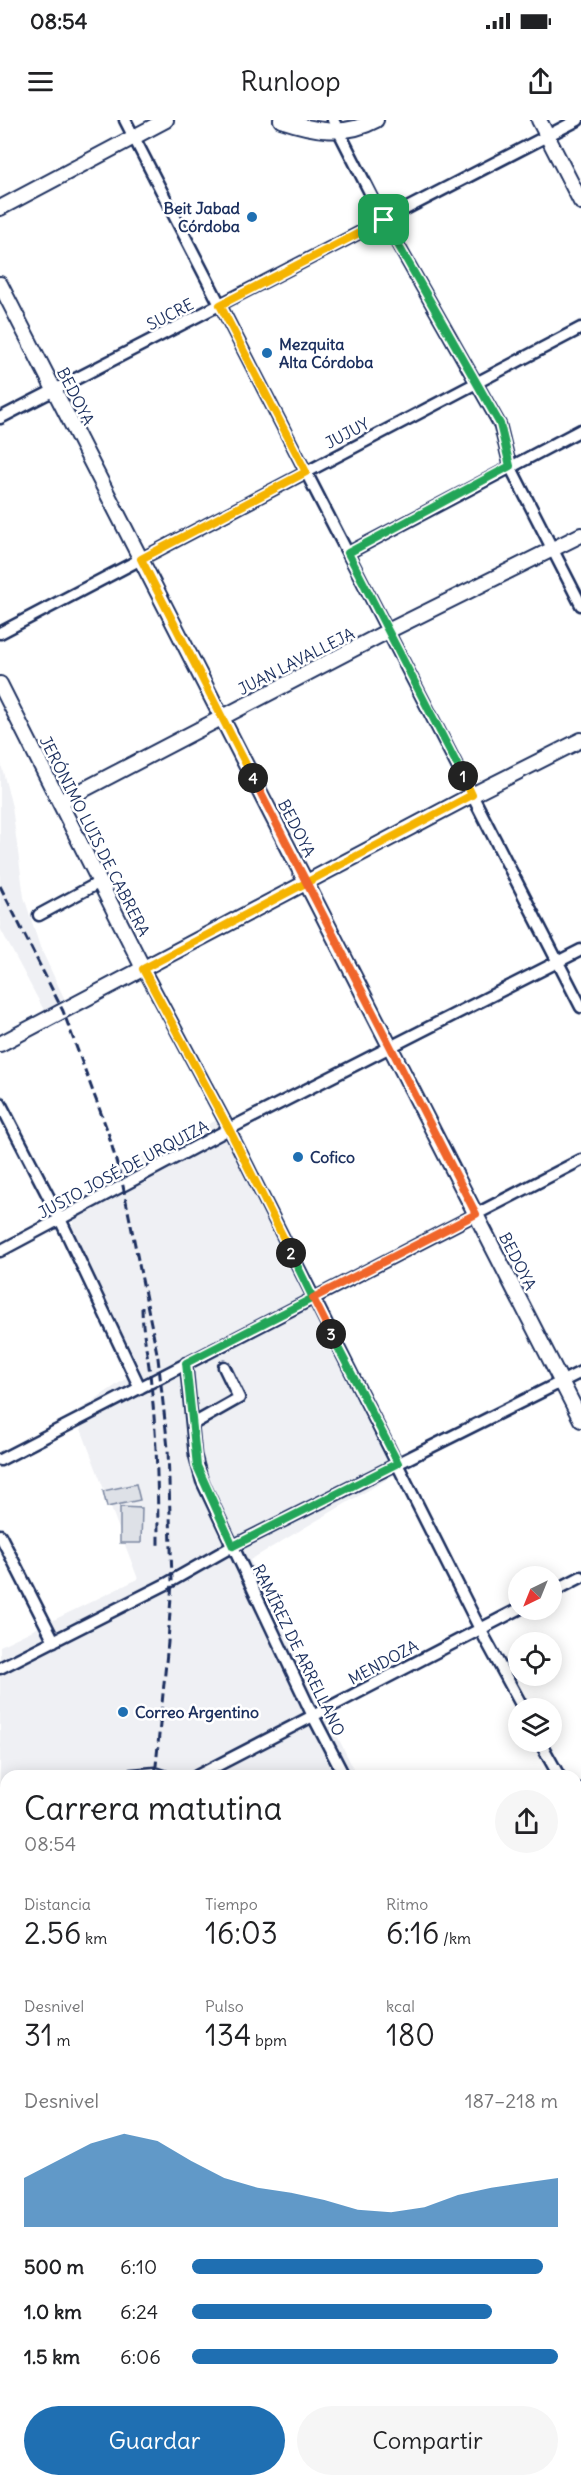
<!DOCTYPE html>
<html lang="es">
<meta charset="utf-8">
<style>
:root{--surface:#fff;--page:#f6f6f6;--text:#202124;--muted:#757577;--accent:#1f6fb2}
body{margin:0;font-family:Delius,sans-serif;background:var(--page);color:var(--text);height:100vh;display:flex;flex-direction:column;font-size:22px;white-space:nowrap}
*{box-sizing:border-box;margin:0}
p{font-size:20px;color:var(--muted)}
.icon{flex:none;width:33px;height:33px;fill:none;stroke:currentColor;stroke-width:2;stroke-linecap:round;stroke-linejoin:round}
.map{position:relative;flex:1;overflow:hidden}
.sheet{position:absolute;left:0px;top:1650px;width:582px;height:717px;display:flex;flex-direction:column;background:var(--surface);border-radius:18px 18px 0 0;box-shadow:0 3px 15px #0003}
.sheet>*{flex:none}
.needle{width:39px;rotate:223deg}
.tools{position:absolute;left:508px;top:1446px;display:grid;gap:12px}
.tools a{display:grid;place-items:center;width:54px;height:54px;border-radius:50%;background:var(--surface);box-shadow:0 3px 15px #0003;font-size:30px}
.pin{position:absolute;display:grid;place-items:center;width:51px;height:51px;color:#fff;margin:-26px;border-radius:12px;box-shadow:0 3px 9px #0006}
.km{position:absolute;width:30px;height:30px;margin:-15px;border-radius:50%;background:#222;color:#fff;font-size:16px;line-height:30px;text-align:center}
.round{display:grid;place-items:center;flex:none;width:63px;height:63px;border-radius:32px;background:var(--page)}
.head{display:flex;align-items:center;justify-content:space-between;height:102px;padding:0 24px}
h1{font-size:33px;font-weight:600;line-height:45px}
.metrics{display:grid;grid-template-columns:repeat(3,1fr);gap:9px;height:102px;padding:6px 24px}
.metrics div{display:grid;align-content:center}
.metrics b{font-size:30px;font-weight:600}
.metrics small{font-size:16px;font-weight:400}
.metrics p{font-size:16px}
.chart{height:168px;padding:12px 24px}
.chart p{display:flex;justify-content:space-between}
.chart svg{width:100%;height:108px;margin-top:6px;fill:var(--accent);opacity:.7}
.primary-button{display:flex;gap:12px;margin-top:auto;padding:12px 24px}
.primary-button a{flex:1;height:69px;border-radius:36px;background:var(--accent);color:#fff;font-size:24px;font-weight:600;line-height:69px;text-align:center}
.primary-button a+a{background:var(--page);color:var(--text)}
ul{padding:0 24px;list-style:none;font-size:20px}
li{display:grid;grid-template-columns:96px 72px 1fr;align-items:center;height:45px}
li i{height:15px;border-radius:8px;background:var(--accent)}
.status{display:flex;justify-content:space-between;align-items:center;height:42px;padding:0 30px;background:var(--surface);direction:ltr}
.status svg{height:16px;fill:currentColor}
header{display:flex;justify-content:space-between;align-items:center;height:78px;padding:0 24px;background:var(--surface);font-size:27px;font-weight:600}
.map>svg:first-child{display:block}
</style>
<div class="status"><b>08:54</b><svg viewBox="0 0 49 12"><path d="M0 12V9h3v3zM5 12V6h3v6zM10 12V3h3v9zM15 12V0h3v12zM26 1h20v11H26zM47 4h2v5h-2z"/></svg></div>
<header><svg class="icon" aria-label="menu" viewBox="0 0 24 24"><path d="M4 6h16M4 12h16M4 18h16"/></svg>Runloop<svg class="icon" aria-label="share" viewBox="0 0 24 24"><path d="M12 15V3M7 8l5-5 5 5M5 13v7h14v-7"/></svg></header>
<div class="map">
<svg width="581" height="2367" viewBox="0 0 581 2367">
<rect width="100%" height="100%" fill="#fff"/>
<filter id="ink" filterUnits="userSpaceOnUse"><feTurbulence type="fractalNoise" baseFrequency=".0167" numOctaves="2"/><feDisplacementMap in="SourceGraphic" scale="12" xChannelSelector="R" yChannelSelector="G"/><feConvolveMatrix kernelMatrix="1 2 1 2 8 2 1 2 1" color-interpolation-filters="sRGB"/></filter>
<g filter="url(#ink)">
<!-- built -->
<path fill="#eff0f4" d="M 0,640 L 12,687 L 24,777 L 40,827 L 66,882 L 45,892 L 0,808 Z
M 223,997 L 404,1349 L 250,1440 L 357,1656 L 6,1656 L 6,2061 L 0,2069 L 0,1526 L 138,1459 L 75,1293 L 140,1249 L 71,1108 L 92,1062 Z
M 6,2223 L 6,2361 L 374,2361 L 372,2367 L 0,2367 L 0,2227 Z"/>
<!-- green -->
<path fill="#dee1e7" stroke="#7c88a2" stroke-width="1.5" d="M 136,1364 L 140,1380 L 107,1387 L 103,1371 Z
M 120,1387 L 142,1388 L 141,1423 L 120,1423 Z"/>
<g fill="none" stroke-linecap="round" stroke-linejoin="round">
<defs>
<path id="minor" d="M 125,0 L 581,887
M 333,0 L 384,100 L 500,305 L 510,346 L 581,485
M 0,298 L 578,0
M 348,433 L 581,310
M 0,513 L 581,208
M 39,795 L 100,762
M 143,848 L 229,1009 L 480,1509 L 523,1588
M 0,983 L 60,1099 L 140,1268
M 0,1131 L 229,1009 L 581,830
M 186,1243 L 195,1335 L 202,1361 L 313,1596 L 344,1656
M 193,1304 L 239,1278 L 224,1247
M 0,1340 L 581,1040
M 0,1415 L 54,1521
M 552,1472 L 581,1457
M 0,1548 L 166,1464 L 233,1426 L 581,1252
M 540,1622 L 559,1656
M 123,1656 L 155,1653 L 164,1656
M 197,1656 L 519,1489
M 576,1671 L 581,1669
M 576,1691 L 581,1702
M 0,1705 L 6,1702
M 576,1803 L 581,1807
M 0,1929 L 6,1940
M 0,1965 L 6,1962
M 576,1976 L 581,1977
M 576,2301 L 581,2302
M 554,2361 L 577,2367
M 206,2367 L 207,2361
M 369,2367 L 370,2361"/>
<path id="major" d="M 281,0 C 314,11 345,17 376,0
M 539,0 L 581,82
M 0,88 L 166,0
M 0,164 L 581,1300
M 0,564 L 143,848
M 60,682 L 388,511 L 581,415
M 0,924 L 472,675 L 581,620
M 576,1796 L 581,1793
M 576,2194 L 581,2174
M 0,2246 L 6,2241
M 528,2367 L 532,2361"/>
</defs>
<!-- minor casing -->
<use href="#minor" stroke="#1b2f5e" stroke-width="15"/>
<!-- major casing -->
<use href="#major" stroke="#1b2f5e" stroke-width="18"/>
<!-- minor -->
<use href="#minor" stroke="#fff" stroke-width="10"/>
<!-- major -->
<use href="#major" stroke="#fff" stroke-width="14"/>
<!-- rail -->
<path stroke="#1b2f5e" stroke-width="3" stroke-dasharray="9 4.5" stroke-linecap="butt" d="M 0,766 L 63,891 L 108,1012 L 123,1066 L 158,1238 L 168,1328 L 172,1461 L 168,1522 L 155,1656
M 142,1187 C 142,1213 149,1238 151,1264 C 157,1319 158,1374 158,1429
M 576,1756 L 581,1752
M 0,2077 L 6,2066
M 0,2203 L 6,2198"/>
</g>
</g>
<g fill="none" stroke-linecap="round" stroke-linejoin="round" filter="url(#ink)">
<defs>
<path id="split-1" d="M 384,100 L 500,304 L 510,346 L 348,433 L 463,656"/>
<path id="split-2" d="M 291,1133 L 229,1009 L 143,849 L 472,675 L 463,656"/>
<path id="split-3" d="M 291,1133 L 313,1178 L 186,1243 L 197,1346 L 233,1426 L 398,1343 L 331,1214"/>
<path id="split-4" d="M 253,658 L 476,1094 L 313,1178 L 331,1214"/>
<path id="split-5" d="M 253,658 L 141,439 L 306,352 L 220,185 L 384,100"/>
</defs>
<!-- split-1 casing -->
<use href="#split-1" stroke="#fff" stroke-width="12"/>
<!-- split-2 casing -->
<use href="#split-2" stroke="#fff" stroke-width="12"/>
<!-- split-3 casing -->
<use href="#split-3" stroke="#fff" stroke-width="12"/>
<!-- split-4 casing -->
<use href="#split-4" stroke="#fff" stroke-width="12"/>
<!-- split-5 casing -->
<use href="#split-5" stroke="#fff" stroke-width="12"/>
<!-- split-1 -->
<use href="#split-1" stroke="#22a559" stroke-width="8"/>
<!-- split-2 -->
<use href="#split-2" stroke="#f5b400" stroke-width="8"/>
<!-- split-3 -->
<use href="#split-3" stroke="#22a559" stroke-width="8"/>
<!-- split-4 -->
<use href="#split-4" stroke="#f0652b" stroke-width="8"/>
<!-- split-5 -->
<use href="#split-5" stroke="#f5b400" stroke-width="8"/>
</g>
<!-- markers -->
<g fill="#1f6fb2" stroke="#fff" stroke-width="2">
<circle cx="252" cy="97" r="6"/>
<circle cx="267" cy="233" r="6"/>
<circle cx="298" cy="1037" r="6"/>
<circle cx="123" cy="1592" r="6"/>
</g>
<g text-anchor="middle" stroke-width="5" stroke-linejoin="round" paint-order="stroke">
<!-- poi labels -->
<g font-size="16" font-weight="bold" fill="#1b2f5e" stroke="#fff" text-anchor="start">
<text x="240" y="94" text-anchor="end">Beit Jabad<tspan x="240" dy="18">Córdoba</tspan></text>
<text x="279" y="230">Mezquita<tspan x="279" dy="18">Alta Córdoba</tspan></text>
<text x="310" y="1043">Cofico</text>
<text x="135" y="1598">Correo Argentino</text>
</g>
<!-- street labels -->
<g font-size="16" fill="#1b2f5e" stroke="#fff">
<text transform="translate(170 194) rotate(-27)" y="6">SUCRE</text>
<text transform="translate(76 276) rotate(63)" y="6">BEDOYA</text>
<text transform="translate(347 313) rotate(-28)" y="6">JUJUY</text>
<text transform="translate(296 541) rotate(-27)" y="6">JUAN LAVALLEJA</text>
<text transform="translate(297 708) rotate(63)" y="6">BEDOYA</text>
<text transform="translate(95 716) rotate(63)" y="6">JERÓNIMO LUIS DE CABRERA</text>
<text transform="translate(123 1049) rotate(-28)" y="6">JUSTO JOSÉ DE URQUIZA</text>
<text transform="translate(518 1141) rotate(63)" y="6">BEDOYA</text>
<text transform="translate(299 1530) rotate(64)" y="6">RAMÍREZ DE ARRELLANO</text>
<text transform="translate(383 1542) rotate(-28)" y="6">MENDOZA</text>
</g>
</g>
</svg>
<div class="tools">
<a><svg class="needle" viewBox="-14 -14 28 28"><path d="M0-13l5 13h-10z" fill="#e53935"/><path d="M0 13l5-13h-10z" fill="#757577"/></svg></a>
<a><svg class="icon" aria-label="locate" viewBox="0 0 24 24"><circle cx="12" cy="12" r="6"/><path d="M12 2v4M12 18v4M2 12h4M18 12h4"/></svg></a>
<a><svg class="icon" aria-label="layers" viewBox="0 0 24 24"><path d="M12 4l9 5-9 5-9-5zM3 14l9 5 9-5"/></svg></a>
</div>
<div class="pin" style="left:384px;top:100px;background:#1e9e55"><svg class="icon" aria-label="arrive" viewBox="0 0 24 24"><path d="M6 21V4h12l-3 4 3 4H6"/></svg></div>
<b class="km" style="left:463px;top:656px">1</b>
<b class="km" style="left:291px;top:1133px">2</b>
<b class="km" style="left:331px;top:1214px">3</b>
<b class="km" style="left:253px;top:658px">4</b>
<section class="sheet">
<div class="head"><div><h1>Carrera matutina</h1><p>08:54</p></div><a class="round"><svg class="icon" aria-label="share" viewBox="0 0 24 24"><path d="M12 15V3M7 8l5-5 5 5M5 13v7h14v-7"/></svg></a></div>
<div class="metrics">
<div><p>Distancia</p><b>2.56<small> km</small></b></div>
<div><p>Tiempo</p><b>16:03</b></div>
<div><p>Ritmo</p><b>6:16<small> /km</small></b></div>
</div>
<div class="metrics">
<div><p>Desnivel</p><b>31<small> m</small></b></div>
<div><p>Pulso</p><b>134<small> bpm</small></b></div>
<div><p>kcal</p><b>180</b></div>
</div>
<div class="chart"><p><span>Desnivel</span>187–218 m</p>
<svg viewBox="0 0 160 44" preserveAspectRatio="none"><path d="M0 44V24L10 17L20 10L30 6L40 9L50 17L60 24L70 28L80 30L90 33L100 37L110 38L120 36L130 31L140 28L150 26L160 24V44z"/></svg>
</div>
<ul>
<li><b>500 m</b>6:10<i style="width:96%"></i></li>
<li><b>1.0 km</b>6:24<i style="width:82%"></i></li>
<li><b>1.5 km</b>6:06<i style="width:100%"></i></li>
</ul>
<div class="primary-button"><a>Guardar</a><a>Compartir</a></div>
</section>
</div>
